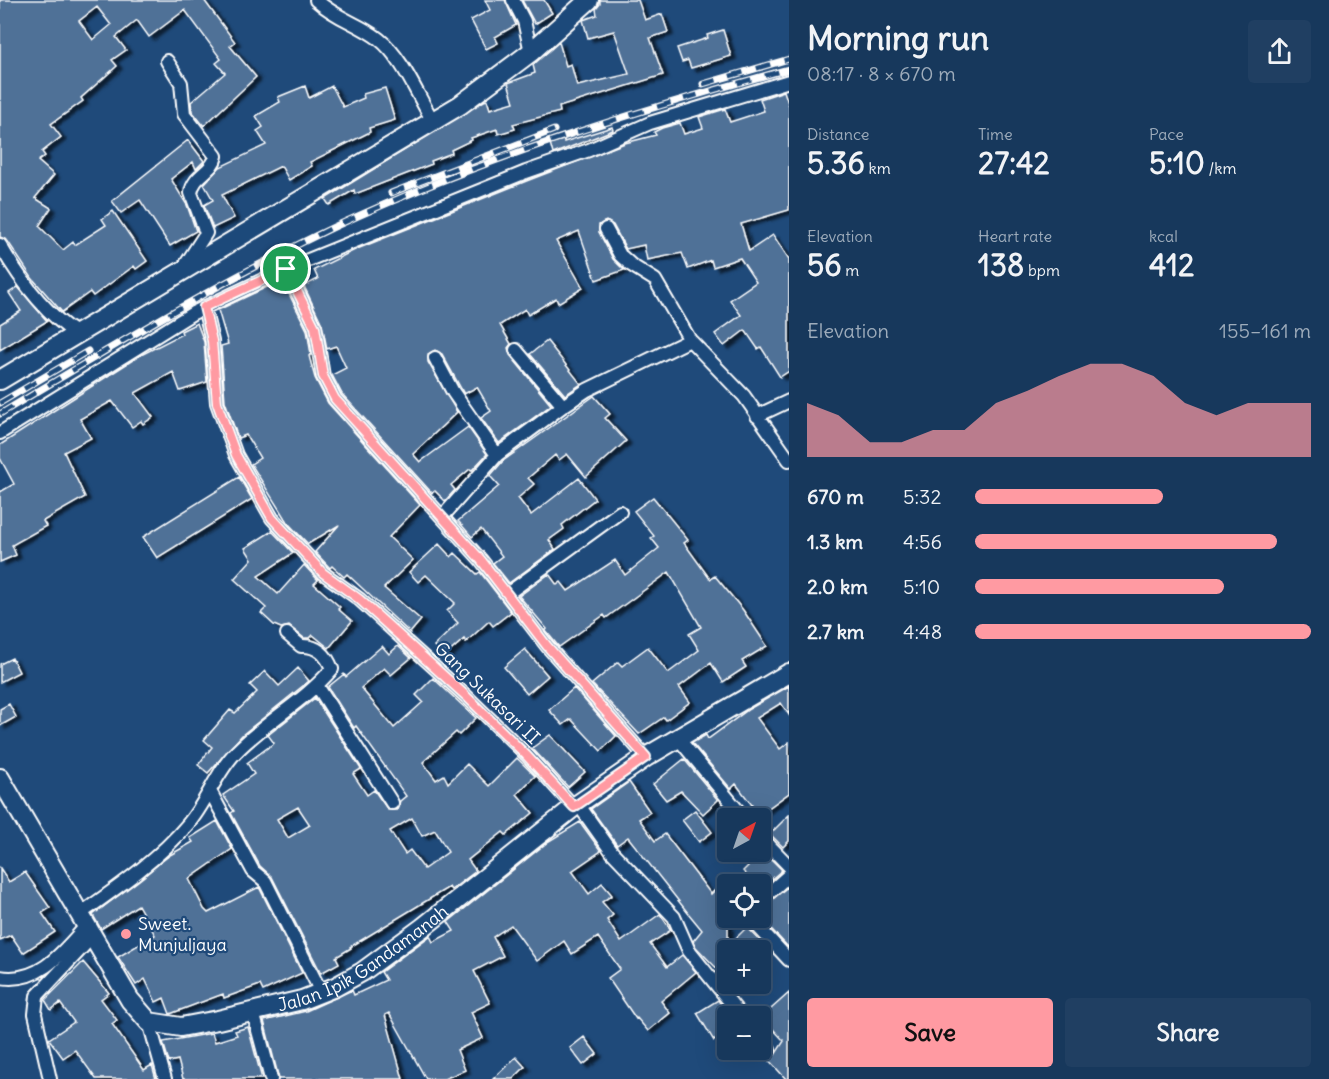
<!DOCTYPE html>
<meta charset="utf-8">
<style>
:root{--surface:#17385c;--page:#203f62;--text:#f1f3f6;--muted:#9eacbb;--line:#365272;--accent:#ff9aa2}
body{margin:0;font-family:Delius,sans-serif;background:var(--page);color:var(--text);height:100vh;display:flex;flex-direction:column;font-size:22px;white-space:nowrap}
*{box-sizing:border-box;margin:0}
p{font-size:20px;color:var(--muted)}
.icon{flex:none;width:33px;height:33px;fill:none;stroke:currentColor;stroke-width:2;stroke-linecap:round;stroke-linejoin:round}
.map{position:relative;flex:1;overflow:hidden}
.side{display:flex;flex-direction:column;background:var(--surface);width:540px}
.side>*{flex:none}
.needle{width:39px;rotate:40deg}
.controls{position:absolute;left:717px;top:808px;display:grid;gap:12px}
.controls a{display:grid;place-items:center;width:54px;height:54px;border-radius:6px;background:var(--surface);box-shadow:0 6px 24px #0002,0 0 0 2px var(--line);font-size:30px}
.pin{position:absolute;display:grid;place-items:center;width:51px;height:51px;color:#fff;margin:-26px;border:3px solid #fff;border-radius:50%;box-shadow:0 2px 6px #0007}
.round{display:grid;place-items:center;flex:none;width:63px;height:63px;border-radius:6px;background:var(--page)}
.summary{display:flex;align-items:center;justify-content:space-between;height:102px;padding:0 18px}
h1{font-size:33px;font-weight:800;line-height:45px}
.stats{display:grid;grid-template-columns:repeat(3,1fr);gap:9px;height:102px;padding:6px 18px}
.stats div{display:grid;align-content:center}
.stats b{font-size:30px;font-weight:800}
.stats small{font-size:16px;font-weight:400}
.stats p{font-size:16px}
.chart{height:168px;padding:12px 18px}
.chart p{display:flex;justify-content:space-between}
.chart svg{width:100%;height:108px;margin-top:6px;fill:var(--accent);opacity:.7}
.primary-button{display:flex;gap:12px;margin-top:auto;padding:12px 18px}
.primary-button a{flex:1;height:69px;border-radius:6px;background:var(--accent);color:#111;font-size:24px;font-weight:800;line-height:69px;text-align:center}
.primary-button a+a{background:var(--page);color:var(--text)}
ul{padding:0 18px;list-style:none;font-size:20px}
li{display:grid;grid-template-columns:96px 72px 1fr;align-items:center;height:45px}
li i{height:15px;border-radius:8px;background:var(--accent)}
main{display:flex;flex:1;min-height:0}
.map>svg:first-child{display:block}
</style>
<main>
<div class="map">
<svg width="789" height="1079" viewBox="0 0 789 1079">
<defs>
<filter id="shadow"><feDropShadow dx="5" dy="3" stdDeviation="1.5" flood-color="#0009"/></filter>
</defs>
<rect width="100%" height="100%" fill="#1f4a7a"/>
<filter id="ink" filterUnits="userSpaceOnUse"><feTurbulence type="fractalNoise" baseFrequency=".0167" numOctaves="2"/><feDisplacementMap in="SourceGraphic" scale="12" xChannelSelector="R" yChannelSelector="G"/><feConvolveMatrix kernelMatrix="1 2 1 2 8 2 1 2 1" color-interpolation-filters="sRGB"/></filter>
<g filter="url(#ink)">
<!-- building -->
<path fill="#507197" stroke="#fff" stroke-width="1.5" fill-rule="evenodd" filter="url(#shadow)" d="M 0,0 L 204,0 L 235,42 L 230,46 L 256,77 L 204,126 L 192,111 L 191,102 L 225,73 L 216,63 L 221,59 L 185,10 L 149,37 L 137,20 L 116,37 L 126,50 L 112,60 L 117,66 L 81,98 L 83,101 L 51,124 L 61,137 L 42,152 L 45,156 L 38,161 L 54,175 L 35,198 L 51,208 L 39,226 L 63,250 L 73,242 L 75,245 L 106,225 L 102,219 L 113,211 L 147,261 L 136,269 L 134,266 L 93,296 L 90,292 L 62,312 L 32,278 L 7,240 L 0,237 ZM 97,7 L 111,25 L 93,40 L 79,21 Z
M 485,0 L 505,0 L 516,25 L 495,37 L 498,43 L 486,49 L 471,20 L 490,10 Z
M 522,0 L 544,0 L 552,13 L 535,24 Z
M 600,0 L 638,0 L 645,20 L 662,14 L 668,32 L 650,38 L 663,75 L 559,107 L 560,112 L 513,124 L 515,129 L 498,134 L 497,129 L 471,138 L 472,140 L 451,150 L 452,153 L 431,161 L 432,164 L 355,194 L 354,190 L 329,205 L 325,199 L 484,101 L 487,100 L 490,109 L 514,102 L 508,83 L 535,73 L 533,65 L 559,42 L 566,66 L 571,64 L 577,86 L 629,74 L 614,31 L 588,38 L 583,20 L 597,15 L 596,9 L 600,4 Z
M 723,30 L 731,56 L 691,68 L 688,60 L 682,62 L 677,48 L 708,38 L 707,35 Z
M 305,86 L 309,98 L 332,86 L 343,107 L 364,98 L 363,94 L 385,88 L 395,120 L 369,128 L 370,132 L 310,162 L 312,166 L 289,180 L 281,166 L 222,195 L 234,218 L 213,228 L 204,205 L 213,200 L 204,184 L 220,167 L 266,145 L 257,131 L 263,127 L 256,116 L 280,102 L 278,97 Z
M 784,91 L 789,106 L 789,210 L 741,224 L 749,251 L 773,235 L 789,259 L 789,371 L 780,377 L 761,347 L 758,349 L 745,330 L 724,346 L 715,334 L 741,315 L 730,300 L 756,282 L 740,258 L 713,267 L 711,260 L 688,269 L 682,253 L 647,260 L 644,245 L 626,249 L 613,225 L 606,221 L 599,225 L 599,232 L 613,259 L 624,270 L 596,280 L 579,231 L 556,241 L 583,288 L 558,303 L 556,298 L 528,315 L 525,309 L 500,325 L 511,344 L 508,348 L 510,355 L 551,405 L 499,443 L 481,418 L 491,411 L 477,387 L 464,394 L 442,354 L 435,350 L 428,354 L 428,362 L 457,412 L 413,454 L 420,462 L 468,427 L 487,454 L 472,470 L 470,469 L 451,485 L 455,490 L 445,501 L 435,491 L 432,493 L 342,394 L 332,375 L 346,368 L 336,346 L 327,349 L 322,324 L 304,286 L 318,279 L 314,270 L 357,249 L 529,180 L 625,143 L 656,135 L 654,132 L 662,128 L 680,123 L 684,134 L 703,128 L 699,117 L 725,109 L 730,122 L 764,111 L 760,99 Z
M 612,127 L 613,130 L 553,154 L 550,143 L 564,140 L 564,142 Z
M 188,140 L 204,161 L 196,169 L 193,162 L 171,179 L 187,205 L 196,231 L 170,246 L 140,200 L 121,213 L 112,201 Z
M 282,280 L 307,330 L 311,355 L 309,356 L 315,378 L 328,403 L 420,505 L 389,537 L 413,560 L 384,588 L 421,620 L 410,633 L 347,574 L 344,577 L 332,566 L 330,568 L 315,552 L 339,525 L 308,544 L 287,522 L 251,464 L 260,458 L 246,435 L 238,438 L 225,401 L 221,346 L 228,344 L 218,310 Z
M 18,287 L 47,321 L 0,350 L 0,324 L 21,311 L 9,293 Z
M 197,323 L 204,342 L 207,382 L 180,391 L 173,372 L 135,393 L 153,417 L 143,424 L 141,421 L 132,427 L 112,401 L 80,419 L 91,438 L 64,452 L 85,497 L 43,521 L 46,526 L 12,545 L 16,555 L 0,562 L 0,492 L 14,484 L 0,458 L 0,445 L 139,356 L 182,334 L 181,331 Z
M 547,341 L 581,384 L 565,395 L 530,354 Z
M 594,396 L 610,414 L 605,418 L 626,441 L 586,477 L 567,454 L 559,460 L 555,455 L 528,478 L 534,484 L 518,498 L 531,515 L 579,478 L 595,499 L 562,525 L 564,529 L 549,540 L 555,549 L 509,583 L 493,563 L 502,556 L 481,529 L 472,537 L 458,521 L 499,486 L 490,476 L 503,461 Z
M 239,477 L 252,499 L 157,558 L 143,537 Z
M 653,497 L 688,540 L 684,543 L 710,579 L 715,576 L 743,610 L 767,646 L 742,661 L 746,667 L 723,682 L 711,663 L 679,687 L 690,702 L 666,720 L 664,717 L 639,734 L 592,684 L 618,662 L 622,666 L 648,647 L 668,673 L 699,650 L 689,634 L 701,627 L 669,572 L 606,618 L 604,615 L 559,647 L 545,630 L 547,629 L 519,596 L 549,574 L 557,585 L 561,582 L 568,591 L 615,560 L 625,575 L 659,548 L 651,538 L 654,536 L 634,511 Z
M 272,531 L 293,553 L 258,576 L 278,594 L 304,565 L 318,580 L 314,584 L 340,607 L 338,609 L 352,621 L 329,648 L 313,635 L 310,638 L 304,638 L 289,626 L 281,628 L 274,625 L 261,613 L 266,608 L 234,579 L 252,559 L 245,548 Z
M 439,544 L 451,557 L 455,553 L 477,574 L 480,572 L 511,612 L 493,626 L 489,621 L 466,642 L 464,639 L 444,657 L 434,646 L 458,623 L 447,611 L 455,603 L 426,575 L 418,582 L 409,572 Z
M 382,646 L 389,654 L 398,646 L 411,658 L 391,675 L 384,668 L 361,688 L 394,728 L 423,702 L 416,695 L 433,678 L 476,718 L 459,735 L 456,732 L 423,762 L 436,780 L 444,775 L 448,783 L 467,764 L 489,786 L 517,758 L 535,776 L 517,794 L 533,813 L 506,835 L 503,832 L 468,860 L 476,871 L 451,890 L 449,887 L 350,947 L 351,948 L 336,957 L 339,963 L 321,973 L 272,877 L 260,866 L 231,813 L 234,811 L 223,795 L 254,774 L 247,763 L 274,743 L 268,735 L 315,698 L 361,769 L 353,774 L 367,795 L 374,790 L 388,810 L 397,810 L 400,801 L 406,796 L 356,726 L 354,728 L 328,687 L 344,674 L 346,677 ZM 298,807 L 310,825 L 288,838 L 277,819 ZM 412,818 L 422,836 L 435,830 L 448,852 L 424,869 L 410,850 L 405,854 L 390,831 Z
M 525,649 L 548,676 L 527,694 L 504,667 Z
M 12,658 L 19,672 L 0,682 L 0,664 Z
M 298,668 L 309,681 L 242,735 L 208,773 L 198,765 L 212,747 L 204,740 L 230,710 L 235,713 L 257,692 L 250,685 L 265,671 L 279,686 Z
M 789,686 L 789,715 L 781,703 L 757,718 L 780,749 L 789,742 L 789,793 L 756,817 L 749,807 L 752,805 L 736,784 L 731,789 L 692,743 L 706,735 L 708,739 L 749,709 Z
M 574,688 L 616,736 L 601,751 L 571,719 L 563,725 L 549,710 Z
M 9,704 L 16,717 L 0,726 L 0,709 Z
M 550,735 L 585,772 L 568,787 L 532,748 Z
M 684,759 L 718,800 L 703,814 L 681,791 L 666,800 L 653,784 Z
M 629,782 L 650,812 L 639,819 L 655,841 L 665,834 L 711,894 L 715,890 L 728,905 L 728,946 L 747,927 L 762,943 L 753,951 L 728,951 L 728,980 L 696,947 L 693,941 L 702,930 L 688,913 L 628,837 L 617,845 L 591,809 Z
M 695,810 L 712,832 L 699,842 L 682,820 Z
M 789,815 L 789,841 L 783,847 L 770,834 Z
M 217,821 L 232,849 L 189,879 L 204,909 L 208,913 L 259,887 L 302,973 L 263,991 L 260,985 L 224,998 L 223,994 L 170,1014 L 164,998 L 156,1002 L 145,979 L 136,985 L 118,957 L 155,935 L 138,905 L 101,929 L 93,915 L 170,855 L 193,842 L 190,838 Z
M 580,822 L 601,851 L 572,871 L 589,894 L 602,883 L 612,895 L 602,902 L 613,915 L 607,920 L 621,942 L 660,914 L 671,930 L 650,944 L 667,967 L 682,955 L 696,972 L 661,1001 L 670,1013 L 648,1031 L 637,1018 L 636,1019 L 608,978 L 620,969 L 598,937 L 572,954 L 564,941 L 537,961 L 511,925 L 493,937 L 503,956 L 474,971 L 490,1003 L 471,1012 L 483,1038 L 457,1050 L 465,1070 L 444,1079 L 426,1079 L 389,1013 L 385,1015 L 403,1079 L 279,1079 L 264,1021 L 306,1011 L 352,990 L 354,995 L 386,980 L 381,972 L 430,936 L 433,942 L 454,931 L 448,922 L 549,841 Z
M 760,848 L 782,870 L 760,889 L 760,885 L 755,885 L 743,871 L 748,866 L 733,852 L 760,852 Z
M 0,868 L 9,882 L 25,872 L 50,908 L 42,913 L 55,932 L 23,953 L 11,935 L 0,940 Z
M 789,886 L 789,948 L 760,917 L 760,909 Z
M 83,962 L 109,993 L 101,999 L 117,1020 L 112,1024 L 144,1070 L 152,1065 L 156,1079 L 96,1079 L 75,1050 L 63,1058 L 49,1039 L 74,1022 L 60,1003 L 51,1010 L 45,1000 Z
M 789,993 L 789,1079 L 786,1079 L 767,1058 L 775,1055 L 784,1041 L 762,1017 Z
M 718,1000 L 728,1015 L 728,1032 L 714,1041 L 697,1013 Z
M 248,1027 L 262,1079 L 183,1079 L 178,1060 L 169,1062 L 163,1042 L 212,1033 L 215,1042 L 237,1035 L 235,1031 Z
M 584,1037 L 597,1054 L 583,1065 L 570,1048 Z
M 516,1057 L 525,1067 L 513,1079 L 493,1079 Z"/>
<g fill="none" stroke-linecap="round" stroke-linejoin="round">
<defs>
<path id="street" d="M 316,0 C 337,19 358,23 379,39 C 403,58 417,95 433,121
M 513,0 L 524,21 L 531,52
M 167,61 L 181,83 L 184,114 L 216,156 C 213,172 193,175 191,193 L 206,233 L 186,264
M 606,229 L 620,255 L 631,265 L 655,280 L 690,340 L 744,396 L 789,460
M 0,245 C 19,278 44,313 77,334
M 286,269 L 315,327 L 323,376 L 335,399 L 481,560 L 547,646 L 646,757
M 204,307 L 212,341 L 217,403 L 236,455 L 272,518 L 323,573 L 359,599 L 466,696 L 527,755 L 574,807
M 516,350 L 563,406
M 435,358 L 453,392 L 497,455
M 757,416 L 789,401
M 0,433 L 193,313 L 286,269 L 526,172 L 589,150 L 650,123 L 789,81
M 443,516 L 497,455 L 563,406 L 587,390 L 690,340
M 507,594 L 620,512
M 318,687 L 392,803
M 677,737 L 745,819
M 210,791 L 253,871 L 265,881 L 321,992
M 578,804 L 612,852 L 674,917 L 689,951 L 742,1017
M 760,836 L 789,866
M 760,901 L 789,875
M 80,914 C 117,888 159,859 188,824 C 207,802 216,772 236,752 C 266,721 304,702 332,669 C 327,655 317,645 301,646 L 287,634
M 750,918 L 789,960
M 0,977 C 39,984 63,952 86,926
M 253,1012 L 271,1079
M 149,1022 L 165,1079
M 760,1039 L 769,1049
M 50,1079 L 35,1014 L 37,996 L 92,937"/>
<g id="secondary">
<path d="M 0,380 L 460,105 L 531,52 L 589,0"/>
<path id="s1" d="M 0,778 L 130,1000 L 149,1022 L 181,1027 L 218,1020 L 302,1000 L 335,987 L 362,972 L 422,928 L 574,807 L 646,757 L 789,673"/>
</g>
</defs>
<!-- street casing -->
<use href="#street" stroke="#fff" stroke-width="16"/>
<!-- secondary casing -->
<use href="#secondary" stroke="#fff" stroke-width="22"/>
<!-- street -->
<use href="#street" stroke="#1f4a7a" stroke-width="12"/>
<!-- secondary -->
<use href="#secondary" stroke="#1f4a7a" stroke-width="18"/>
<defs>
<path id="rail" d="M 703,84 L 789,59
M 391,193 L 554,130
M 0,403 L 88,351
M 0,414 C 110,348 220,281 336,226 C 481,159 635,111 789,69"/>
</defs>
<!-- rail casing -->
<use href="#rail" stroke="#fff" stroke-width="7"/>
<!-- rail -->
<use href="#rail" stroke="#1f4a7a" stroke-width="4.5" stroke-dasharray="14" stroke-linecap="butt"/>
</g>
</g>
<g fill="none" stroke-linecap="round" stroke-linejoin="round" filter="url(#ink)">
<defs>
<path id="route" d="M 286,269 L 315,327 L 323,376 L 335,399 L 481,560 L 547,646 L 646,757 L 574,807 L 526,755 L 466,696 L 359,599 L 323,573 L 272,518 L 236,455 L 217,403 L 212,341 L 204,307 Z"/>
</defs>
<!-- route casing -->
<use href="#route" stroke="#fff" stroke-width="12"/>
<!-- route -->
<use href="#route" stroke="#ff9aa2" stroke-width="8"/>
</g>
<!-- markers -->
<circle fill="#ff9aa2" stroke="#1f4a7a" stroke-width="2" cx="126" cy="934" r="6"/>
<g text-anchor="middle" stroke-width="4.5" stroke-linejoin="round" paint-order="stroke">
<!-- street labels -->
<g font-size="18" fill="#fff" stroke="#1f4a7a">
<text transform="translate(487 693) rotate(44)" y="6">Gang Sukasari II</text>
<text dy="6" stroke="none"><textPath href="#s1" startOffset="516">Jalan Ipik Gandamanah</textPath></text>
</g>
<!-- poi labels -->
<g font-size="18" fill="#fff" stroke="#1f4a7a" text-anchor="start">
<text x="138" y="930">Sweet.<tspan x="138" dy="21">Munjuljaya</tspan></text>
</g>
</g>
</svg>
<div class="controls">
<a><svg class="needle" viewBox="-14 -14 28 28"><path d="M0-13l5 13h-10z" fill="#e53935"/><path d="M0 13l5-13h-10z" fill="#9eacbb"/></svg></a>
<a><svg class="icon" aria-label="locate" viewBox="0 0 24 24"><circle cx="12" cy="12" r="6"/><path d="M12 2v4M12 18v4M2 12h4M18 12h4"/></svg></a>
<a>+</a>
<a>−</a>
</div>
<div class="pin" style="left:286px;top:269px;background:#1e9e55"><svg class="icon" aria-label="arrive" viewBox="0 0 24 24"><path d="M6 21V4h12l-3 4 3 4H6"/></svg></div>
</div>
<section class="side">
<div class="summary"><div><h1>Morning run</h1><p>08:17 · 8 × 670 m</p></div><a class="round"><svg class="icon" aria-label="share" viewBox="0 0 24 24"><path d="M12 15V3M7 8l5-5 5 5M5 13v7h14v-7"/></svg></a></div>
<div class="stats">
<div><p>Distance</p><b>5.36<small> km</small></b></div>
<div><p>Time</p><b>27:42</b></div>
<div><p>Pace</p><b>5:10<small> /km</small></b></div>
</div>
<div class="stats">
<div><p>Elevation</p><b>56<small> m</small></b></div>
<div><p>Heart rate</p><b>138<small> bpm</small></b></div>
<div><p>kcal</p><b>412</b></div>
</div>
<div class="chart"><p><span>Elevation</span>155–161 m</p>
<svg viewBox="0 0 160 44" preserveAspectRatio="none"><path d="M0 44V22L10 27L20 38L30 38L40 33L50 33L60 22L70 17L80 11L90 6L100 6L110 11L120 22L130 27L140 22L150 22L160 22V44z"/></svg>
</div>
<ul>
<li><b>670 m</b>5:32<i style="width:56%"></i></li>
<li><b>1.3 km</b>4:56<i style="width:90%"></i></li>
<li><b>2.0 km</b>5:10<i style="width:74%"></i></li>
<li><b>2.7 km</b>4:48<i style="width:100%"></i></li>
</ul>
<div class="primary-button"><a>Save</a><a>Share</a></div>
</section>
</main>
